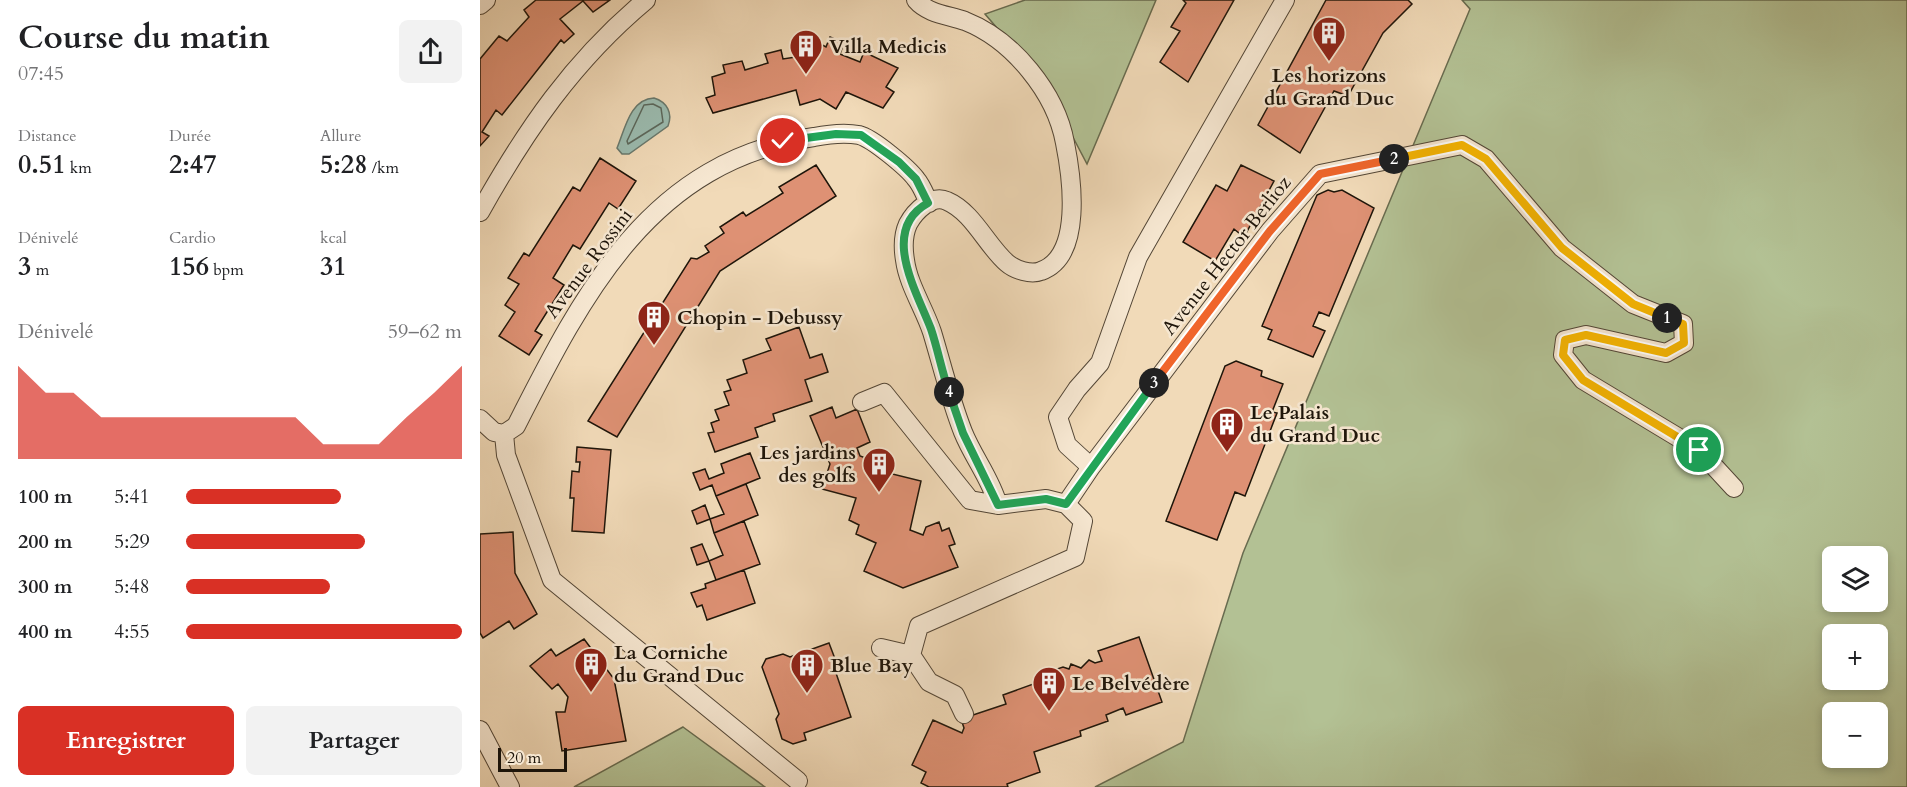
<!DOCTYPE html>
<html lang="fr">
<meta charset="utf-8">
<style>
:root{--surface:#fff;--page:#f2f2f2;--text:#202124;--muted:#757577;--accent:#d93025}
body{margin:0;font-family:Cardo,serif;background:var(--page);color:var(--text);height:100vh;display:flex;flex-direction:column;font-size:22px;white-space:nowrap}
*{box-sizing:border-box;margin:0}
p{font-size:20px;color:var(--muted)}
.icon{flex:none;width:33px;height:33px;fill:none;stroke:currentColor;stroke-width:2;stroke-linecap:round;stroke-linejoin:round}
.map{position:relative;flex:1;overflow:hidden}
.sheet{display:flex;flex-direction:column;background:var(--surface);width:480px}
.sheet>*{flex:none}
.buttons{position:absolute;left:1342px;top:546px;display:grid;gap:12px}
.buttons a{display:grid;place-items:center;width:66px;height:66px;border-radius:9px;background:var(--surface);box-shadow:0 3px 9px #0003;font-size:30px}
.scale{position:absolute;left:18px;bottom:15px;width:69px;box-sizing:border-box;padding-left:6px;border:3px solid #1e150a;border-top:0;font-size:16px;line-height:21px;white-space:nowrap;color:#1e150a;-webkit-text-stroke:4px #f6e7d1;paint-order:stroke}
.pin{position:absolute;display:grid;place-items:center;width:51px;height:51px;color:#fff;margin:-26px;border:3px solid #fff;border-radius:50%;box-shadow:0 2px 6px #0007}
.km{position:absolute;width:30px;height:30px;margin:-15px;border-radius:50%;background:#222;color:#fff;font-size:16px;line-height:30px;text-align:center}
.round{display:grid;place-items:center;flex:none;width:63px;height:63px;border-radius:9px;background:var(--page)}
.headline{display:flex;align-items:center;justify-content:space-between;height:102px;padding:0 18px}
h1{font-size:33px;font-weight:600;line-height:45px}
.metrics{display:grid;grid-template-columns:repeat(3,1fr);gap:9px;height:102px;padding:6px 18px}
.metrics div{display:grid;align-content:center}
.metrics b{font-size:26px;font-weight:600}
.metrics small{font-size:16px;font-weight:400}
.metrics p{font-size:16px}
.chart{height:168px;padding:12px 18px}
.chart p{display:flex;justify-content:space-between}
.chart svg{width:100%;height:108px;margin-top:6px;fill:var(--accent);opacity:.7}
.primary-button{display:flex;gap:12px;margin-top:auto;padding:12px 18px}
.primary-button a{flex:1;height:69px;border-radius:9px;background:var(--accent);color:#fff;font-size:24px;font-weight:600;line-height:69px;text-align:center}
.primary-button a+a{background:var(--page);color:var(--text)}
ul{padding:0 18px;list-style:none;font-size:20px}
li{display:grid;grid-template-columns:96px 72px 1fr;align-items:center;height:45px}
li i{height:15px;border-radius:8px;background:var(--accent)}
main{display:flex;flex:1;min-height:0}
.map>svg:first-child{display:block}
</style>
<main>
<section class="sheet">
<div class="headline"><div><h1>Course du matin</h1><p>07:45</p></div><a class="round"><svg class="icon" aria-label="share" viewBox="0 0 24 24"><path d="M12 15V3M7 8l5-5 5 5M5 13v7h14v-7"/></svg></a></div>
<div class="metrics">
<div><p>Distance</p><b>0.51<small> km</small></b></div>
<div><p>Durée</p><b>2:47</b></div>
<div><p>Allure</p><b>5:28<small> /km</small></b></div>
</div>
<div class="metrics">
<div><p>Dénivelé</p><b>3<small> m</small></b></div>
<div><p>Cardio</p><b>156<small> bpm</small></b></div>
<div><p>kcal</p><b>31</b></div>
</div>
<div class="chart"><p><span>Dénivelé</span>59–62 m</p>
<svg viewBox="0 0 160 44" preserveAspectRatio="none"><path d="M0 44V6L10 17L20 17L30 27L40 27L50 27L60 27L70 27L80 27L90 27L100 27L110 38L120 38L130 38L140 27L150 17L160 6V44z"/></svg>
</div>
<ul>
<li><b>100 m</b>5:41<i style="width:56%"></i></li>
<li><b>200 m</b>5:29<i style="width:65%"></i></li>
<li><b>300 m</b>5:48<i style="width:52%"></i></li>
<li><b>400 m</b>4:55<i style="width:100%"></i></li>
</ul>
<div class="primary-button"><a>Enregistrer</a><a>Partager</a></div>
</section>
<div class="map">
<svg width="1427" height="787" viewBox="0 0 1427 787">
<rect width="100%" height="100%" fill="#f1dab8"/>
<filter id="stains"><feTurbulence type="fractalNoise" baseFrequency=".00333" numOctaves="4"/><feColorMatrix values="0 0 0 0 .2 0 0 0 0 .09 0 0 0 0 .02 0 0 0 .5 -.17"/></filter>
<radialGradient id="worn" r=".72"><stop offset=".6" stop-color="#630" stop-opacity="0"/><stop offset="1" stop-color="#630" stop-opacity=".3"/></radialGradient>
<!-- green -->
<path fill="#b3c194" stroke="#686b4f" stroke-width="1.5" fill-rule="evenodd" d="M 545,0 L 676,0 L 607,164 L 565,84 L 505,14 Z
M 982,0 L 1427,0 L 1427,787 L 615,787 L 703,742 L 763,553 L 990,9 ZM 1353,556 L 1398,556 L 1398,602 L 1353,602 ZM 1353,634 L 1398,634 L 1398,680 L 1353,680 ZM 1353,712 L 1398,712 L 1398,758 L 1353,758 Z
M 203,727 L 285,787 L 94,787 Z"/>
<!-- water -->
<path fill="#9bbbaf" stroke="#69796d" stroke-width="1.5" d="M 174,98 C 187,102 193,113 188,126 L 149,154 L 142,154 L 137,148 C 145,129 150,99 174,98 Z"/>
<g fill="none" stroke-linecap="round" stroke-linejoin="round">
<!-- shore -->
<path stroke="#5c685c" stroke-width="1.5" d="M 173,104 L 181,108 L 183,122 L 148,144 L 147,141 L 164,105 Z"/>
</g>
<!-- building -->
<path fill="#de9174" stroke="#1e150a" stroke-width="1.5" d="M 56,0 L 130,0 L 113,12 L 103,1 L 80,19 L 94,34 L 84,43 L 81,40 L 22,115 L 16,110 L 2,132 L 9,136 L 0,146 L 0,59 L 19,36 L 27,41 L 49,17 L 44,10 Z
M 703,0 L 754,0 L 708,82 L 680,62 L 700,31 L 691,27 L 706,3 Z
M 846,0 L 928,0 L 932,4 L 903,33 L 868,96 L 854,91 L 820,153 L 778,125 Z
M 350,37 L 364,43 L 360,54 L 380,62 L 384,52 L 418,68 L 406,87 L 414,92 L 403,108 L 366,92 L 356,109 L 340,99 L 320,105 L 316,90 L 233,113 L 226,98 L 235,95 L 232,77 L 245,73 L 243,65 L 262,61 L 265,70 L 288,63 L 285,54 L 301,50 L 303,59 L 329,55 L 335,41 L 346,47 Z
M 120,158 L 156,181 L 138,209 L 129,203 L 100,249 L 93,245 L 73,278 L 84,285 L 55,331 L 62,335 L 49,355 L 19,336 L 35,312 L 25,305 L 39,284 L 28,278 L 44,253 L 49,256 L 93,187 L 100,191 Z
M 336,165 L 356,196 L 240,271 L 137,437 L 108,421 L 211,258 L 217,259 L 229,252 L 225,246 L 244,233 L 240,227 L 263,212 L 266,216 L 303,193 L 299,187 Z
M 761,165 L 794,181 L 764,237 L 754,229 L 735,261 L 703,242 L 736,185 L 747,191 Z
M 848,190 L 854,192 L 862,190 L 894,208 L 849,316 L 839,312 L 833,326 L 845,331 L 833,357 L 788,339 L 792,330 L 782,326 L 837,195 Z
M 319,327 L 330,358 L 342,354 L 348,372 L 325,380 L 332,401 L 293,414 L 295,421 L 275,428 L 278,437 L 235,452 L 228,433 L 234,432 L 231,423 L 239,420 L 235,410 L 249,405 L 244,392 L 251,390 L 247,380 L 267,373 L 263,360 L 291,350 L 286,339 Z
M 756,361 L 782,371 L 781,376 L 803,384 L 792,412 L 797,413 L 765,496 L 755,492 L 737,540 L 686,521 L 745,366 Z
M 352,407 L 356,418 L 377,409 L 390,442 L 377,448 L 380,456 L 391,460 L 388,468 L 441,481 L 430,530 L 443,535 L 446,527 L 459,522 L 462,531 L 469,528 L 475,544 L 469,546 L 478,567 L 423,588 L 384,571 L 396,543 L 376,534 L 379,525 L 369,520 L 376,498 L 342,489 L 350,464 L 330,416 Z
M 97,447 L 131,450 L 124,533 L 92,531 L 94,498 L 90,498 L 92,471 L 99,472 L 100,462 L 96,462 Z
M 270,453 L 280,478 L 236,496 L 232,485 L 220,490 L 213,473 L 225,469 L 229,479 L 244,473 L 241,464 Z
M 266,484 L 278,515 L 234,533 L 230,519 L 244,514 L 236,496 Z
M 225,505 L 230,519 L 217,524 L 212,511 Z
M 264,521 L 280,564 L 236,580 L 229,561 L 243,555 L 234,533 Z
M 33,532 L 35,573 L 57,614 L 34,629 L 29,621 L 3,638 L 0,633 L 0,534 Z
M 222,544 L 229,561 L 217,565 L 211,548 Z
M 264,570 L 275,603 L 227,620 L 222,605 L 217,607 L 211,593 L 226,588 L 225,584 Z
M 659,637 L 682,702 L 646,715 L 643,708 L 626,715 L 628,721 L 600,731 L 601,736 L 554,752 L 560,772 L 527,784 L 528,787 L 449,787 L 441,783 L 446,772 L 432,765 L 453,720 L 482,733 L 484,728 L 481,719 L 526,704 L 523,695 L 573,677 L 577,669 L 583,667 L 589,669 L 591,664 L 601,668 L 609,660 L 615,663 L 622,661 L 618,651 Z
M 104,639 L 134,679 L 146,741 L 82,751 L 76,712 L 85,712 L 88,697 L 78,684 L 72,689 L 50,666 L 71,649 L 76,656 Z
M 349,643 L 360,672 L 356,673 L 371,717 L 324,733 L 326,740 L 313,744 L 302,739 L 296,719 L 299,714 L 282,667 L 286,659 L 303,654 L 310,657 Z"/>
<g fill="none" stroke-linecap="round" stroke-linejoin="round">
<defs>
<path id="minor" d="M 436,0 C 448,14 468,15 485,21 C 533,40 576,93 585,143 C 592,178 603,256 561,271 C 551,275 535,270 527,263 C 507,246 493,212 467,201 C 452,194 435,211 428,224 C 423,235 423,248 425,260 C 428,284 444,308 452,332 C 462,365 470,399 483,432 C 493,457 511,479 518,505 L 566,499 L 586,504
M 0,5 L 6,0
M 0,212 C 46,130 93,61 166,0
M 382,402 L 404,393 L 490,500 L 518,505
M 0,419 L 14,432 L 24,434
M 24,434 L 36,426 C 104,292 171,160 334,137 C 349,134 364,132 379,135 C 392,138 428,168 436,179 C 442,186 445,195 449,203
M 24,434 L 26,455 L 72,580 L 318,781
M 611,467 L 587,445 L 578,417 L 597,389 L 620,363 L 658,257 L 805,0
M 586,504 L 611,467 L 790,231 L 840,174 L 982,145 L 1006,159 L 1082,248 L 1153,304 L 1203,324 L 1204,343 L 1186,353 L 1106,335 L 1085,340 L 1083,355 L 1103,380 L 1219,450 L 1254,488
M 401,648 L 431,655
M 484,714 L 475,695 L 449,682 L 431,655 L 439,626 L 595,557 L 603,521 L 586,504
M 0,730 L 30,787"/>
</defs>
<!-- minor casing -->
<use href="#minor" stroke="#534636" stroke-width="20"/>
<!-- minor -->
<use href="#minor" stroke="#f6e7d1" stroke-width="18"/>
</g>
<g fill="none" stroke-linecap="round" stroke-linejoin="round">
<defs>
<path id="split-1" d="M 1187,318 L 1203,324 L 1204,343 L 1186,353 L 1106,335 L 1085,340 L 1083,355 L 1103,380 L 1219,450"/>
<path id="split-2" d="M 914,159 L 982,145 L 1006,159 L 1082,248 L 1153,304 L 1187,318"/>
<path id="split-3" d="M 674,383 L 790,231 L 840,174 L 914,159"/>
<path id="split-4" d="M 469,392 L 483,433 L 518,505 L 566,499 L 586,504 L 674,383"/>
<path id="split-5" d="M 303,141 L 356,134 L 381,135 L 419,162 L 436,179 L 448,203 C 399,230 437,292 451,329 C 458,350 462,372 469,392"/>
</defs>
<!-- split-1 casing -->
<use href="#split-1" stroke="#fff" stroke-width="12"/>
<!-- split-2 casing -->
<use href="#split-2" stroke="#fff" stroke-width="12"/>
<!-- split-3 casing -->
<use href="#split-3" stroke="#fff" stroke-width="12"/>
<!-- split-4 casing -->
<use href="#split-4" stroke="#fff" stroke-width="12"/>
<!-- split-5 casing -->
<use href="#split-5" stroke="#fff" stroke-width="12"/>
<!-- split-1 -->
<use href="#split-1" stroke="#f5b400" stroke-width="8"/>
<!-- split-2 -->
<use href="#split-2" stroke="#f5b400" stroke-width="8"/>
<!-- split-3 -->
<use href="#split-3" stroke="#f0652b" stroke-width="8"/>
<!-- split-4 -->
<use href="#split-4" stroke="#22a559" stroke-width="8"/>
<!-- split-5 -->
<use href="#split-5" stroke="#22a559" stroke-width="8"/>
</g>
<!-- icons -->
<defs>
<symbol id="building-pin" viewBox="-11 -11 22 30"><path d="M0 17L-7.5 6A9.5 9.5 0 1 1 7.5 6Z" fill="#8f2418" stroke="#f6e7d1"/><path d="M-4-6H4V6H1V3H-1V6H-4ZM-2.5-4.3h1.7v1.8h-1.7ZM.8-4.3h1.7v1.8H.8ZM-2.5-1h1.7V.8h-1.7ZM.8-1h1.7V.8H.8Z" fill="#fff"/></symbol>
</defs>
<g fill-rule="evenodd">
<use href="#building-pin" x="830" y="14" width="38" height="52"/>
<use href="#building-pin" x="307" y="27" width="38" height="52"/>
<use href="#building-pin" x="155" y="298" width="38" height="52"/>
<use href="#building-pin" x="728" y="405" width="38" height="52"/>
<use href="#building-pin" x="380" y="445" width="38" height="52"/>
<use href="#building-pin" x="92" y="645" width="38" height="52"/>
<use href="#building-pin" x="308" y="646" width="38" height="52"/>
<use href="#building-pin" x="550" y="664" width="38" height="52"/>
</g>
<g text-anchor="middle" stroke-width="5" stroke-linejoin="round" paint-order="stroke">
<!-- poi labels -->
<g font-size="20" font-weight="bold" fill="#1e150a" stroke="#f6e7d1" text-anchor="start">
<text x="349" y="53">Villa Medicis</text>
<text x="849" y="82" text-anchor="middle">Les horizons<tspan x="849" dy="23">du Grand Duc</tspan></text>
<text x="197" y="324">Chopin - Debussy</text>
<text x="770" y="419">Le Palais<tspan x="770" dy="23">du Grand Duc</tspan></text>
<text x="376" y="459" text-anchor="end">Les jardins<tspan x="376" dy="23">des golfs</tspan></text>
<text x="134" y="659">La Corniche<tspan x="134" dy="23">du Grand Duc</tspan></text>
<text x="350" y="672">Blue Bay</text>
<text x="592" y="690">Le Belvédère</text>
</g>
<!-- street labels -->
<g font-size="20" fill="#1e150a" stroke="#f6e7d1">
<text transform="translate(746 255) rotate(-52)" y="7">Avenue Hector Berlioz</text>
<text transform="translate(108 263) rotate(-53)" y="7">Avenue Rossini</text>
</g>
</g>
<rect width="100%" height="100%" filter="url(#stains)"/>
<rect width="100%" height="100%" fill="url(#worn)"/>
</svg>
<div class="buttons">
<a><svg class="icon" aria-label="layers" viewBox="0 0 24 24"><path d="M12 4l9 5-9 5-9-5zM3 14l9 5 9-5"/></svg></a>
<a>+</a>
<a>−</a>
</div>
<div class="scale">20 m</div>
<div class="pin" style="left:1219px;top:450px;background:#1e9e55"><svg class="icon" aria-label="arrive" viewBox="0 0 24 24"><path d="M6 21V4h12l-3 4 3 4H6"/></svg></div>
<div class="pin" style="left:303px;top:141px;background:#d93025"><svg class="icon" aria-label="check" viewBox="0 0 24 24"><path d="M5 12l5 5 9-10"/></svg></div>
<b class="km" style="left:1187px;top:318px">1</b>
<b class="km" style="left:914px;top:159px">2</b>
<b class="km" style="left:674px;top:383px">3</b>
<b class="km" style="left:469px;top:392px">4</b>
</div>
</main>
